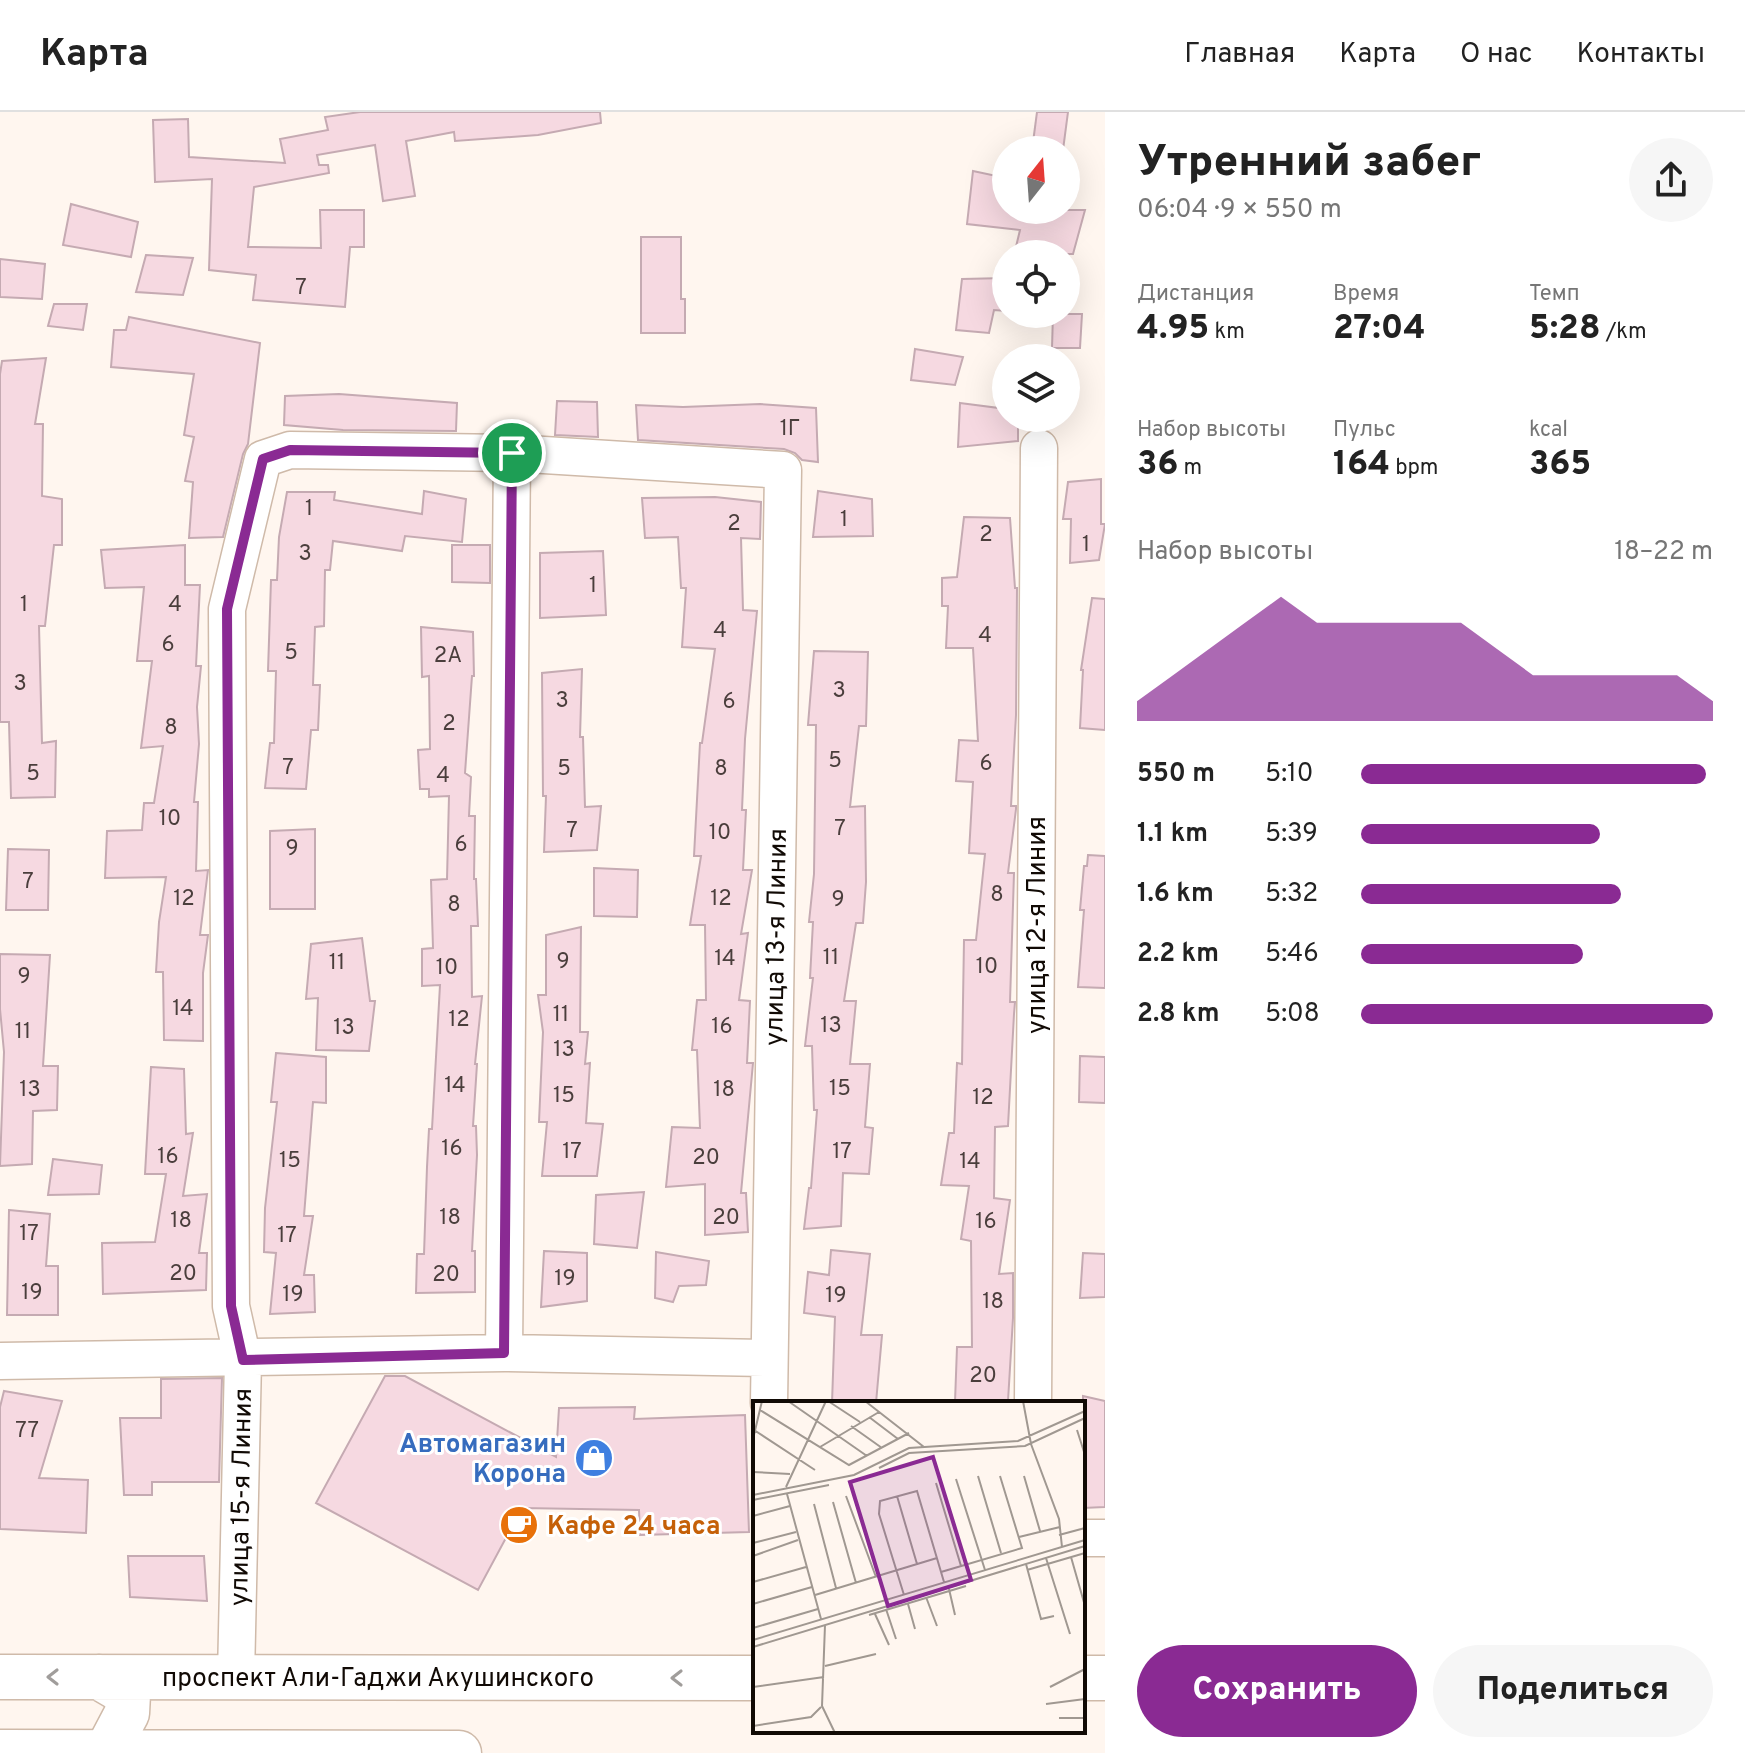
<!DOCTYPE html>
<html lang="ru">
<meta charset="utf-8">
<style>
:root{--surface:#fff;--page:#f6f6f6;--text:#222;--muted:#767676;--line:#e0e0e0;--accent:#8a2a93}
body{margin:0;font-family:Overpass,sans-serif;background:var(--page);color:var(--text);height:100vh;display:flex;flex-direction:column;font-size:30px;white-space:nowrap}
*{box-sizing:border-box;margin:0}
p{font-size:26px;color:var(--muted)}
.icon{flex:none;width:44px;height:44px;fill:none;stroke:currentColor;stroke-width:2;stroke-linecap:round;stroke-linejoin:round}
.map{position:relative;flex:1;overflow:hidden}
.drawer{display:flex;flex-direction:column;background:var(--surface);width:640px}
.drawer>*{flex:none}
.needle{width:52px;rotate:17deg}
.controls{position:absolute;left:992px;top:24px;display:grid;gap:16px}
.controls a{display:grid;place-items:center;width:88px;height:88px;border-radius:50%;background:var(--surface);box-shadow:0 8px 32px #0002;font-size:40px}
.pin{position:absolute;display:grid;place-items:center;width:68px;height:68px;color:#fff;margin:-34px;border:4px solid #fff;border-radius:50%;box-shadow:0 2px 8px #0007}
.round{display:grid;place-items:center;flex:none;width:84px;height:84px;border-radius:42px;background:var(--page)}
.summary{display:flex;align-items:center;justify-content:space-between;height:136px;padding:0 32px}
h1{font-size:44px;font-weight:800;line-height:60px}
.metrics{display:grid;grid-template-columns:repeat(3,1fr);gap:12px;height:136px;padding:8px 32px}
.metrics div{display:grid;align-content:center}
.metrics b{font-size:34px;font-weight:800}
.metrics small{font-size:22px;font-weight:400}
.metrics p{font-size:22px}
.chart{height:224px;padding:16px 32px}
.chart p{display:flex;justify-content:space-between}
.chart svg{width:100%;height:144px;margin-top:8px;fill:var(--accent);opacity:.7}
.button{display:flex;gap:16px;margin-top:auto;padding:16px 32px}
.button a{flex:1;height:92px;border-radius:48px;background:var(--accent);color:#fff;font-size:32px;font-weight:800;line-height:92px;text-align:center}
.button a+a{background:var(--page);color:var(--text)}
ul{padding:0 32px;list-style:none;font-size:26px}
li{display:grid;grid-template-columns:128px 96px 1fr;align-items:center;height:60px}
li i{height:20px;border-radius:10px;background:var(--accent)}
header{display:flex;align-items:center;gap:48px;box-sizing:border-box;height:112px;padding:0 40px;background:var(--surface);border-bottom:2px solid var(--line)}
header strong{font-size:38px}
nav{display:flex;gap:44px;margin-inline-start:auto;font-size:28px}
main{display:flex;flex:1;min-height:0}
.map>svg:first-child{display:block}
</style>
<header>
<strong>Карта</strong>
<nav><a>Главная</a><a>Карта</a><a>О нас</a><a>Контакты</a></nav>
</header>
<main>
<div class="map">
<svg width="1105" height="1641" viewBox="0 0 1105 1641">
<rect width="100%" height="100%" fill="#fff6ef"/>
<!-- building -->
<path fill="#f6d9e1" stroke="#c5aab2" stroke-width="2" d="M 360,0 L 600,0 L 601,11 L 538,23 L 455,29 L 454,20 L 406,29 L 415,84 L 383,89 L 375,33 L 317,43 L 319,53 L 328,53 L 329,61 L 254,75 L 248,135 L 321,136 L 320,98 L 364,98 L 364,135 L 350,135 L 345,195 L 253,188 L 256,163 L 209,158 L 212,67 L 155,70 L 153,8 L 188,7 L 189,45 L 285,51 L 280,27 L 328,18 L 325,5 Z
M 1037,0 L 1068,0 L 1063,38 L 1032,38 Z
M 973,59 L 1006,66 L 1006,98 L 1085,98 L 1073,142 L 1033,142 L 1015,139 L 1020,118 L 967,112 Z
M 71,92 L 138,110 L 131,145 L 63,133 Z
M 641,125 L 681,125 L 681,187 L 685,187 L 685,221 L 641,221 Z
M 146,143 L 193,146 L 183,183 L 136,180 Z
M 0,147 L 45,152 L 42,187 L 0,185 Z
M 1006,166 L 1006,199 L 994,198 L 989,221 L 956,218 L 962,167 Z
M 54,192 L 87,192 L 83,218 L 48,214 Z
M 1053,202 L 1082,202 L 1080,236 L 1052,236 Z
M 129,205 L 260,231 L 248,332 L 243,342 L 223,425 L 189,426 L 193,370 L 185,369 L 194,325 L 184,323 L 194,262 L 111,255 L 114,218 L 126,218 Z
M 915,237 L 963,245 L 955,273 L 911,268 Z
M 46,246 L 35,312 L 43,312 L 42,384 L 62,387 L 62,433 L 54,433 L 45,514 L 39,514 L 42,631 L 56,629 L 55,685 L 11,686 L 9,610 L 0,610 L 0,262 L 2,249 Z
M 339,282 L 457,291 L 456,319 L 343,318 L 284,313 L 285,284 Z
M 557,289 L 597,290 L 598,325 L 555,323 Z
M 960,291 L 1006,297 L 1006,306 L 1018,306 L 1018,329 L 958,335 Z
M 760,292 L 816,296 L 818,350 L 802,348 L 795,341 L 784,337 L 638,328 L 636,293 L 683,295 Z
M 1101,367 L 1101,412 L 1105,412 L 1099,448 L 1070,451 L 1071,407 L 1063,407 L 1068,370 Z
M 424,379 L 466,387 L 462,430 L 405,424 L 402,439 L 333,429 L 330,458 L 325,458 L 324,514 L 315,515 L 313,573 L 320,573 L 318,618 L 311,618 L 306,677 L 265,676 L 270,631 L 274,631 L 276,559 L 268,559 L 271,468 L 277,468 L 279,425 L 287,380 L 335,380 L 334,388 L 422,402 Z
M 818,379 L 872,387 L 873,424 L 813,425 Z
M 715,385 L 761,390 L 760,427 L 741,426 L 743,498 L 757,499 L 745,627 L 742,698 L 746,698 L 743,758 L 752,758 L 741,822 L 748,821 L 739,888 L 750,889 L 747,951 L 753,951 L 741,1081 L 746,1081 L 748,1120 L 705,1123 L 705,1072 L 666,1075 L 672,1015 L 700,1016 L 697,938 L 692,938 L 697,888 L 706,888 L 705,813 L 690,813 L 701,744 L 694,744 L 700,631 L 702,631 L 715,537 L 682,535 L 686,476 L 681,476 L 678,425 L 645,426 L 642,386 Z
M 964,405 L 1010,406 L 1015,476 L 1017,476 L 1016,603 L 1011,694 L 1016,694 L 1016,697 L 1008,761 L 1014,761 L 1010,890 L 1015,890 L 1014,902 L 1008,1014 L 995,1015 L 994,1086 L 1010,1088 L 999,1162 L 1013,1161 L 1013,1206 L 1008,1289 L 955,1290 L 957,1235 L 972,1235 L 971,1129 L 961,1127 L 969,1074 L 941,1073 L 949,1021 L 954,1021 L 957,951 L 962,952 L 964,828 L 976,828 L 985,742 L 969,741 L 973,670 L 956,669 L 959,628 L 978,629 L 973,536 L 946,536 L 948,494 L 942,494 L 942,466 L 957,465 Z
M 185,433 L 185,473 L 200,473 L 196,554 L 201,554 L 197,595 L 199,632 L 194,690 L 198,690 L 196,759 L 208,758 L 200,823 L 208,823 L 203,861 L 203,929 L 164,928 L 163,860 L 156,860 L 159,810 L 166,765 L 105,766 L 107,719 L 142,718 L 144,691 L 154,691 L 163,634 L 141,636 L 152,549 L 137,549 L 144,475 L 105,476 L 101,438 Z
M 452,433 L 490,433 L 490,471 L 452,470 Z
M 603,439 L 606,503 L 540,506 L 540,441 Z
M 1092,486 L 1105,487 L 1105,618 L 1080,616 L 1083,558 L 1081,558 Z
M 421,515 L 473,520 L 474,564 L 472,564 L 465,661 L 471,665 L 469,704 L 475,704 L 474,767 L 476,767 L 478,814 L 471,814 L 472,885 L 482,884 L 475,952 L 477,952 L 473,1014 L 476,1014 L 477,1043 L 472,1139 L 475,1139 L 475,1180 L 416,1181 L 417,1142 L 424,1142 L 427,1055 L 429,1017 L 432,1017 L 440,873 L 422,874 L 422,837 L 433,836 L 431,768 L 447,767 L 449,684 L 429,685 L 429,677 L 420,677 L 418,638 L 430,637 L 429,564 L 422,565 Z
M 814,539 L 868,540 L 866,614 L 859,614 L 850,695 L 865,694 L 866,770 L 863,811 L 856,811 L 844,889 L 856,889 L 850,952 L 870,952 L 865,1015 L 873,1016 L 869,1062 L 843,1061 L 841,1114 L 804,1117 L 809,1076 L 811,1076 L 817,998 L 814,998 L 812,934 L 805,934 L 813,866 L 810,866 L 813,810 L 809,810 L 814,762 L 816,613 L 808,613 Z
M 582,557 L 580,625 L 583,625 L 585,695 L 601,694 L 597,738 L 544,740 L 546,684 L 543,684 L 542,561 Z
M 315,717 L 315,797 L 270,797 L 270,719 Z
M 8,737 L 49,738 L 48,798 L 6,798 Z
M 1088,743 L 1105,744 L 1105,876 L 1078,875 L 1084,798 L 1080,798 L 1084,754 L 1087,754 Z
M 594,756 L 638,758 L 637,805 L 594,804 Z
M 581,815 L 580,920 L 588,920 L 585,952 L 590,951 L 586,1011 L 603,1012 L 597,1064 L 542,1064 L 547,1010 L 539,1010 L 543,920 L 538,883 L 546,883 L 546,823 Z
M 362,826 L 370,889 L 375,889 L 369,939 L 316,938 L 318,886 L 306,887 L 311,832 Z
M 0,842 L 50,843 L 43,954 L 58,954 L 57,998 L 33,999 L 32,1052 L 0,1054 L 4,940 L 0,897 Z
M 276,941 L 326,945 L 326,991 L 313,990 L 304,1104 L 313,1104 L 304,1163 L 314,1163 L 315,1200 L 270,1202 L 276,1141 L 264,1140 L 265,1096 L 277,990 L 271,990 Z
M 1080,944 L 1105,945 L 1105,991 L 1079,990 Z
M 151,955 L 184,957 L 186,1022 L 193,1021 L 183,1084 L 207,1082 L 199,1141 L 207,1141 L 206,1178 L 103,1182 L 102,1131 L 155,1130 L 166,1062 L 145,1062 Z
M 53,1047 L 102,1053 L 99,1082 L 48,1083 Z
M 644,1080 L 637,1136 L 594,1132 L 596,1083 Z
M 9,1098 L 50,1102 L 46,1154 L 58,1154 L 58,1203 L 7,1203 Z
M 831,1138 L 870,1142 L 861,1223 L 882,1223 L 876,1291 L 832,1291 L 835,1205 L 804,1201 L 808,1160 L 829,1163 Z
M 544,1139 L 587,1141 L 587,1189 L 541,1195 Z
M 656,1140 L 709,1149 L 706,1173 L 679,1174 L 673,1190 L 655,1186 Z
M 1083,1141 L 1105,1142 L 1105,1185 L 1080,1186 Z
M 385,1264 L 405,1264 L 556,1345 L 559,1296 L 635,1295 L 634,1307 L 745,1303 L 749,1420 L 640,1423 L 639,1398 L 522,1396 L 478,1478 L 316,1391 Z
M 222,1266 L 219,1370 L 152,1370 L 152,1383 L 124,1383 L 120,1306 L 161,1306 L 161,1267 Z
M 4,1279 L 62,1289 L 39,1366 L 88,1368 L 86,1421 L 0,1417 L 0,1295 Z
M 1083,1284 L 1105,1289 L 1105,1395 L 1083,1396 Z
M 128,1444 L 204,1444 L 207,1489 L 130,1485 Z"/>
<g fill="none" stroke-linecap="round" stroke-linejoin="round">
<defs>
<path id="minor" d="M 504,1241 L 512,341
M 0,1249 L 504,1241 L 768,1246
M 1033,1291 L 1039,336
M 1083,1426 L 1105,1426
M 236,1565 L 243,1248 L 231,1194 L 227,497 L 263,347 L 290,338 L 512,341 L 783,358 L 769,1291"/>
<path id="major" d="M 0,1565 L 755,1566
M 99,1565 L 128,1582 L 127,1601 L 107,1639
M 1083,1566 L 1105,1566
M 0,1640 L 459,1641"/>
</defs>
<!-- minor casing -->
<use href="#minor" stroke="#cfbaa9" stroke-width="39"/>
<!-- major casing -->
<use href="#major" stroke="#cfbaa9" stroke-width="47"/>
<!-- minor -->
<use href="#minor" stroke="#fff" stroke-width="36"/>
<!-- major -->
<use href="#major" stroke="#fff" stroke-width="44"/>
</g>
<!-- one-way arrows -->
<defs><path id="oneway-chevron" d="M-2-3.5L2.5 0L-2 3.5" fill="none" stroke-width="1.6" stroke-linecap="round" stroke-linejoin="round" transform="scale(2)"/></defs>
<g stroke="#a09d9b">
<use href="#oneway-chevron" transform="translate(53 1565) rotate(180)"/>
<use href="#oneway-chevron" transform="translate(677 1566) rotate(-180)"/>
</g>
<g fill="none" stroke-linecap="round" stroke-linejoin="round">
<defs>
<path id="route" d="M 290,338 L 512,341 L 504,1241 L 243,1248 L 231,1194 L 227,497 L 263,347 Z"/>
</defs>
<!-- route casing -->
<use href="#route" stroke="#fff" stroke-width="16"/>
<!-- route -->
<use href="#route" stroke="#8a2a93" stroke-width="10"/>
</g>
<!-- icons -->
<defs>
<symbol id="shop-disc" viewBox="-11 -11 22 22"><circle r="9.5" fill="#3f7fe0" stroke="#fff"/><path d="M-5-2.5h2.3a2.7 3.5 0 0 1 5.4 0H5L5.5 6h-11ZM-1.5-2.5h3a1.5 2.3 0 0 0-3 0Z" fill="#fff"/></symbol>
<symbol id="cafe-disc" viewBox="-11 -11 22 22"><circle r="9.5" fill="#e8710a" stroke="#fff"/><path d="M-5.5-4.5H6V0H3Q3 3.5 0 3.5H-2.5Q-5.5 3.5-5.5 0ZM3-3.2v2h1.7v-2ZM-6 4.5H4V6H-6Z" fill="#fff"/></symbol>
</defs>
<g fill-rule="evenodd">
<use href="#shop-disc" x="572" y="1324" width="44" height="44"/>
<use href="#cafe-disc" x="497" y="1391" width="44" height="44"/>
</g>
<g text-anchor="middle" stroke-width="6" stroke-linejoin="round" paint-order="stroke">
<!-- number labels -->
<g font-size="22" fill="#4a3e3c">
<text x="301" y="182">7</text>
<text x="790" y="323">1Г</text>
<text x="309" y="403">1</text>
<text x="844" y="414">1</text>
<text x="734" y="418">2</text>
<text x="986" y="429">2</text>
<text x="1086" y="439">1</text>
<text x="305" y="448">3</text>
<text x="593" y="480">1</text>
<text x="24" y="499">1</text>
<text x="175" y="499">4</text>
<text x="720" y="525">4</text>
<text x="985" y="530">4</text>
<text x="168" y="539">6</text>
<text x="291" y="547">5</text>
<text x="448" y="550">2А</text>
<text x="20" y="578">3</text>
<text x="839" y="585">3</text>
<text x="562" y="595">3</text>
<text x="729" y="596">6</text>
<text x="449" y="618">2</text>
<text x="171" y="622">8</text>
<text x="835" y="655">5</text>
<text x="986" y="658">6</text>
<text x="288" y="662">7</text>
<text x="564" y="663">5</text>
<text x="721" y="663">8</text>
<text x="33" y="668">5</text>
<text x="443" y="670">4</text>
<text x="170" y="713">10</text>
<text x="840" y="723">7</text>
<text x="572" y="725">7</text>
<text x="720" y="727">10</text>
<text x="461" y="739">6</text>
<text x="292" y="743">9</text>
<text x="28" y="776">7</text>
<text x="997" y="789">8</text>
<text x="184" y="793">12</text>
<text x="721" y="793">12</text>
<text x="838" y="794">9</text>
<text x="454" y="799">8</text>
<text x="831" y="852">11</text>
<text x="725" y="853">14</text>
<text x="563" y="856">9</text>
<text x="337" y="857">11</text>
<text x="987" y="861">10</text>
<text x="447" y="862">10</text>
<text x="24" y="871">9</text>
<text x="183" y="903">14</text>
<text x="561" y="909">11</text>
<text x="459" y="914">12</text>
<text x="831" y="920">13</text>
<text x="722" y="921">16</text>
<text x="344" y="922">13</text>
<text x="23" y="926">11</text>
<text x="564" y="944">13</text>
<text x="455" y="980">14</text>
<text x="840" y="983">15</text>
<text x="30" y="984">13</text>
<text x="724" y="984">18</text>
<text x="564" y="990">15</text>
<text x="983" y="992">12</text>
<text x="452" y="1043">16</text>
<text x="572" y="1046">17</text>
<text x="842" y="1046">17</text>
<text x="168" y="1051">16</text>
<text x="706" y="1052">20</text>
<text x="290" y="1055">15</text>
<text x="970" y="1056">14</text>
<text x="450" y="1112">18</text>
<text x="726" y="1112">20</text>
<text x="181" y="1115">18</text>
<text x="986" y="1116">16</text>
<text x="29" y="1128">17</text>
<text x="287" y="1130">17</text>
<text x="183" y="1168">20</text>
<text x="446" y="1169">20</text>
<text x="565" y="1173">19</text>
<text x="32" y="1187">19</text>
<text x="293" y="1189">19</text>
<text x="836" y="1190">19</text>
<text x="993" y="1196">18</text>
<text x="983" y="1270">20</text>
<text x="27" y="1325">77</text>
</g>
<!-- street labels -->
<g font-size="26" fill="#110a05" stroke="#fff">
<text transform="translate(1036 813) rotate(-90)" y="9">улица 12-я Линия</text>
<text transform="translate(775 825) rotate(-89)" y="9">улица 13-я Линия</text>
<text transform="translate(240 1385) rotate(-89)" y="9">улица 15-я Линия</text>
<text x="378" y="1574">проспект Али-Гаджи Акушинского</text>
</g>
<!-- shop labels -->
<g font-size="26" font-weight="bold" fill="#366cbe" stroke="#fff" text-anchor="end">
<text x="566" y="1340">Автомагазин<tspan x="566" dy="30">Корона</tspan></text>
</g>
<!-- food labels -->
<g font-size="26" font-weight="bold" fill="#c56008" stroke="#fff" text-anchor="start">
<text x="547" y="1422">Кафе 24 часа</text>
</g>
</g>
<!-- overview -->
<g transform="translate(753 1289)">
<rect width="332" height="332" fill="#fff6ef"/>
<path fill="none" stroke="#a09891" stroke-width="2" d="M 35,0 L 114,55M 75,0 L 107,21M 112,0 L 171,46M 270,0 L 278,43 L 306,118 L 309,146M 7,9 L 96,64 L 156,32M 116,16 L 145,38M 98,25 L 129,47M 1,29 L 62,69M 324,29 L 332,54M 0,38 L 9,0M 67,46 L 126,11M 126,67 L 156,52 L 272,45 L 332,17M 0,71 L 37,73M 225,75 L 248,152M 271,75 L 287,130M 203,78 L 232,169M 183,82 L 208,165M 33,86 L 73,0M 34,93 L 68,218M 0,94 L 101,74 L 156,47 L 265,40 L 332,10M 93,95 L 123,176M 144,95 L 164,163M 0,99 L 76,84M 80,101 L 103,182M 61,103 L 83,187M 0,115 L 37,105M 306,134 L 332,127M 266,136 L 307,126M 0,142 L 43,131M 0,155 L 45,139M 318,156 L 332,205M 293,157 L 317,233M 273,163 L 288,218 L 301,215M 274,169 L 332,152M 188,171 L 269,147 L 247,75M 0,181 L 53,166M 196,188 L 202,214M 62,194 L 184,157M 151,194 L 126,113 L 127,100 L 164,90 L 191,181M 173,196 L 184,225M 0,203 L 59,186M 155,203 L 162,228M 133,208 L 143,238M 122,213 L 136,244M 116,214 L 213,185M 72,224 L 69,305 L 82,332M 0,227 L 65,208M 0,239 L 332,139M 0,246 L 332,145M 72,265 L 123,253M 0,286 L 71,276M 297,286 L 332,268M 293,303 L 332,298M 306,317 L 332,317M 0,325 L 58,316 L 68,306"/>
<path fill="#8a2a93" fill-opacity="0.15" stroke="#8a2a93" stroke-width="4" d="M 180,56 L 218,179 L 135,205 L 97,81 Z"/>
<rect width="332" height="332" fill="none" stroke="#110a05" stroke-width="4"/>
</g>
</svg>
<div class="controls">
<a><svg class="needle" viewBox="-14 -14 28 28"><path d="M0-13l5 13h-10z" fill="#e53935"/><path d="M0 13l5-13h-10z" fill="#767676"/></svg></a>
<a><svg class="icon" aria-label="locate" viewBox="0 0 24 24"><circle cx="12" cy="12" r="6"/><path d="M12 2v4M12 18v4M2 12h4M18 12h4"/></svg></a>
<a><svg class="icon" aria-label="layers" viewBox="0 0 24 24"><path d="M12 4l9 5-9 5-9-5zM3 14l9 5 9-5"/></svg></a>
</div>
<div class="pin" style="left:512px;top:341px;background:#1e9e55"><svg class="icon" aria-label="arrive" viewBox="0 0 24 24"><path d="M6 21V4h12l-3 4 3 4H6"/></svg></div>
</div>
<section class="drawer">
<div class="summary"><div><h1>Утренний забег</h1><p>06:04 · 9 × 550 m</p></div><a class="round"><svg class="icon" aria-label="share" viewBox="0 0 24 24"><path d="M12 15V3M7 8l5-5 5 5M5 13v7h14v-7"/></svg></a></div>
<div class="metrics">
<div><p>Дистанция</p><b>4.95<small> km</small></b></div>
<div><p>Время</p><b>27:04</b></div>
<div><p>Темп</p><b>5:28<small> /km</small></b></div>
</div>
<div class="metrics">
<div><p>Набор высоты</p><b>36<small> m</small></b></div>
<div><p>Пульс</p><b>164<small> bpm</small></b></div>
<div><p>kcal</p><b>365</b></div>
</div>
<div class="chart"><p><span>Набор высоты</span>18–22 m</p>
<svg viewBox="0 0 160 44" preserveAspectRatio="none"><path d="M0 44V38L10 30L20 22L30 14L40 6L50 14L60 14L70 14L80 14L90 14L100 22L110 30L120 30L130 30L140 30L150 30L160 38V44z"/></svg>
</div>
<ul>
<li><b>550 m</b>5:10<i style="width:98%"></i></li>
<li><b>1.1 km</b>5:39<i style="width:68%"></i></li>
<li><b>1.6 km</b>5:32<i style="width:74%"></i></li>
<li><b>2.2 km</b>5:46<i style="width:63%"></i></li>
<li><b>2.8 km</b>5:08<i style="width:100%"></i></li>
</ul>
<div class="button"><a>Сохранить</a><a>Поделиться</a></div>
</section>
</main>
